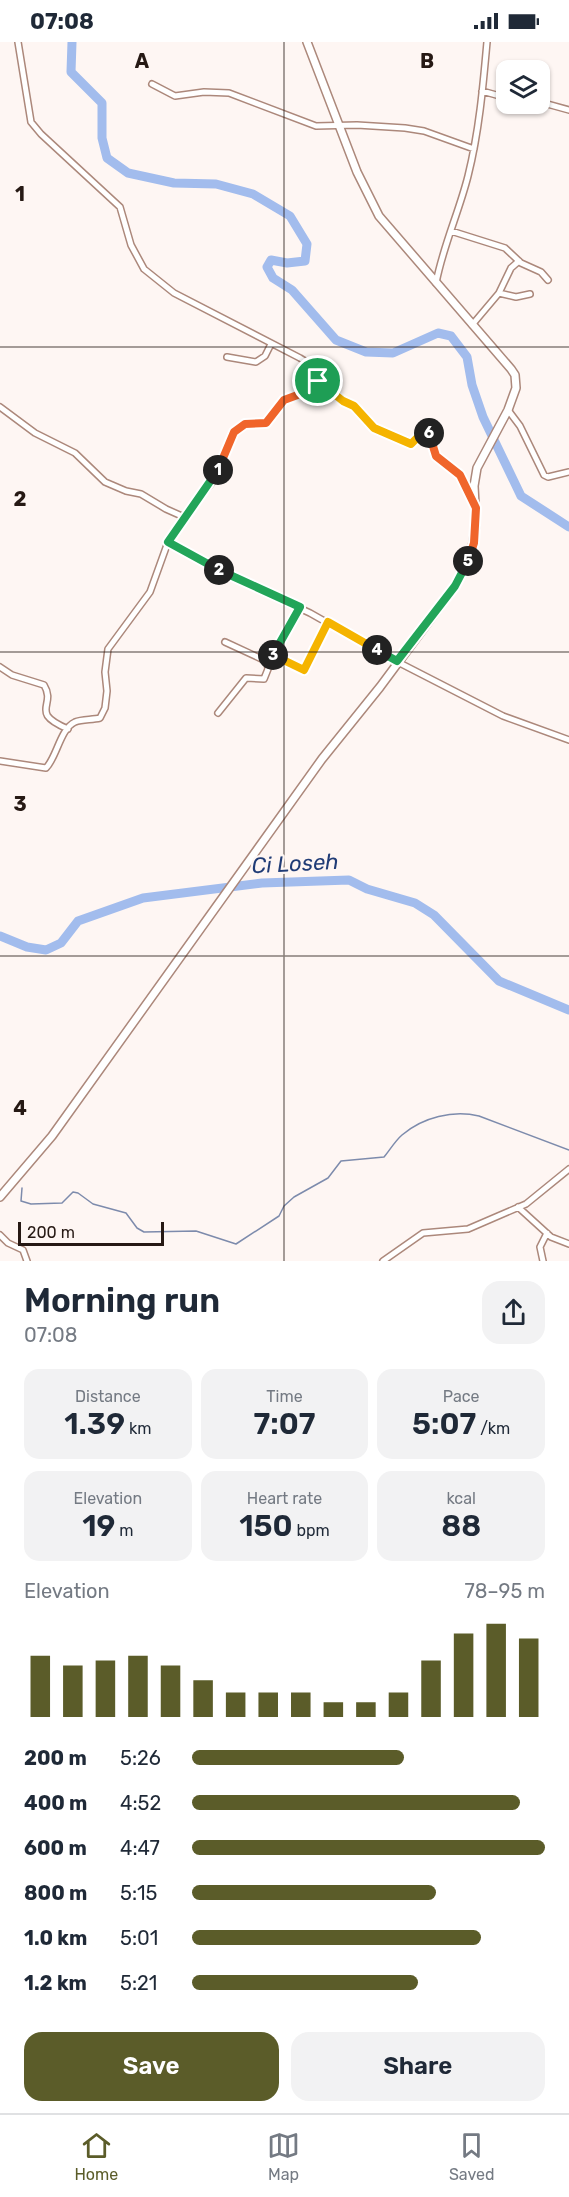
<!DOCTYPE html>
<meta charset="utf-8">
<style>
:root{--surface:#fff;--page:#f2f2f3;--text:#1f2937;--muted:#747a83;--line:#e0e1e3;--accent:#5b5c29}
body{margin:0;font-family:Rubik,sans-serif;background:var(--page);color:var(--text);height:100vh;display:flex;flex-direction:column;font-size:22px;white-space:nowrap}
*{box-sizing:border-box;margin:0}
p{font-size:20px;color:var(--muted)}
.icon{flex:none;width:33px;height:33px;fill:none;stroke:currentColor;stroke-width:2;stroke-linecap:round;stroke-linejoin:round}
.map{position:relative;height:1219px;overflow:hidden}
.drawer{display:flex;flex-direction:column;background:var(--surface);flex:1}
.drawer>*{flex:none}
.tools{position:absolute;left:496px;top:18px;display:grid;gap:12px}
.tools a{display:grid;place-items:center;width:54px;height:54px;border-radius:12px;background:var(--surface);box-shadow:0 2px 4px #0004;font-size:30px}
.scale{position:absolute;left:18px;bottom:15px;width:146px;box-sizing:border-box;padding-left:6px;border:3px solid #261914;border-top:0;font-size:16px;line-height:21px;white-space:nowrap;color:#261914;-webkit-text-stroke:4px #fef6f3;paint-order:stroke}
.pin{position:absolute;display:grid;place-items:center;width:51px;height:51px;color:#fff;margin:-26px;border:3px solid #fff;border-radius:50%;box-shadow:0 2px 6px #0007}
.km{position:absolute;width:30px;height:30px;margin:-15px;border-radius:50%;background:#222;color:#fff;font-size:16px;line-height:30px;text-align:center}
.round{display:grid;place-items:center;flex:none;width:63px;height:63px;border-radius:18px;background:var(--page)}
.summary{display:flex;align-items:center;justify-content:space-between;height:102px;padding:0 24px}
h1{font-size:33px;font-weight:600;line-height:45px}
.metrics{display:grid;grid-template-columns:repeat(3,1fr);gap:9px;height:102px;padding:6px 24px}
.metrics div{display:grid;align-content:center;border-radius:15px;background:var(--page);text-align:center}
.metrics b{font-size:30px;font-weight:600}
.metrics small{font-size:16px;font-weight:400}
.metrics p{font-size:16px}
.chart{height:168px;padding:12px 24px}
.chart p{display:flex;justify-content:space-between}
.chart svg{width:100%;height:108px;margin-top:6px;stroke:var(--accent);stroke-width:6}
.action{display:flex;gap:12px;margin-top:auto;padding:12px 24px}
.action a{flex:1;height:69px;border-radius:18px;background:var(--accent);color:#fff;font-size:24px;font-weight:600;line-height:69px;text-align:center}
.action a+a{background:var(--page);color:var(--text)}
ul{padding:0 24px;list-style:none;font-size:20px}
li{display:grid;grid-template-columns:96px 72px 1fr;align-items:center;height:45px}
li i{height:15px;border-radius:8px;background:var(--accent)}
.status{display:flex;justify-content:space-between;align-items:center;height:42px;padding:0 30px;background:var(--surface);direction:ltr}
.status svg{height:16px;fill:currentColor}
.tab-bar{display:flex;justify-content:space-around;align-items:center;height:84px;border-top:2px solid var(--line);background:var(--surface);font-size:16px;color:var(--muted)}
.tab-bar a{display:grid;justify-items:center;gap:3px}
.tab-bar .selected{color:var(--accent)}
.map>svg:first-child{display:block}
</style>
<div class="status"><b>07:08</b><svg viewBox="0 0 49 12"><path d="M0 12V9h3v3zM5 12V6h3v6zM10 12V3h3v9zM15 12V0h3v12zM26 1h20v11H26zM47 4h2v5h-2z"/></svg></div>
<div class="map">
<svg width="569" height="1219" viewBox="0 0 569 1219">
<rect width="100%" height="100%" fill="#fef6f3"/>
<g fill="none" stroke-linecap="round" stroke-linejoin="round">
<!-- stream -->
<path stroke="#7d8bac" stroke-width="1.5" d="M 22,1146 L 21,1159 L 31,1162 L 62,1161 L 73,1150 L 78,1151 L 93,1162 L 126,1171 L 137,1186 L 144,1190 L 196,1189 L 236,1202 L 279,1174 L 284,1164 L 294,1155 L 328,1136 L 341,1119 L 384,1115 C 390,1108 395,1099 402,1093 C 423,1075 453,1068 479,1074 L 569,1108"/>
<!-- river -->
<path stroke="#a2bced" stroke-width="9" d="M 72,0 L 71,30 L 102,61 L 102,96 L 107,116 L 128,131 L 174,141 L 216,142 L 253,152 L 290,174 L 307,202 L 305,219 L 287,221 L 271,218 L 267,225 L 273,236 L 292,248 L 336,298 L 366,310 L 393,311 L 438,291 L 451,294 L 467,315 L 472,343 L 483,375 L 521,454 L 569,485
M 0,894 L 27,905 L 46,908 L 61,901 L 78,879 L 143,856 L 262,841 L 349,838 L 367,847 L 415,861 L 434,873 L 499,939 L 569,968"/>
<defs>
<path id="minor" d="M 152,42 L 175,54 L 204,50 L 229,51 L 316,84 L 357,83 L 405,86 L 424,89 L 474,107
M 482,49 L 507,56
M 540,60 L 569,68
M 451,189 L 505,206 L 521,221 L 541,230 L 548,238
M 436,241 C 443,204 459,170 468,134 C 479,90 483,45 487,0
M 499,251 L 516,255 L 530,252
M 472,283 L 499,251 L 511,226 L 519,219
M 227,315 L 256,320 L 265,314 L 271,302
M 318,338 L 343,359 L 354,364 L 374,386 L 411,402 L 421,392 L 429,391 L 436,414 L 460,433 L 473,459
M 0,365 L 35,391 L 75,411 L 105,440 L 126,449 L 141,452 L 166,467 L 184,475
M 508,368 L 520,384 L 544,433 L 548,435 L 569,430
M 168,500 L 232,535 L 310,571 L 386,614 L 503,674 L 569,698
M 225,600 L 266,619 L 281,600 L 299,565
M 272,612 L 304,628 L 328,580
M 0,625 L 12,633 L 44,643 C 57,664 28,670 68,687
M 218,671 L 246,636 L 264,637 L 268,627 L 267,618
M 0,719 L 46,726 C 57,715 60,687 75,680 C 82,677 92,678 100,676 L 105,666 L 107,649 L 105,630 L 108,607 L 150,550 L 168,500 L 186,472 L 215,437 L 234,390 L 245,382 L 266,381 L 284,358 L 311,348 L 319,333 L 316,326 L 300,316 L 174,251 L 144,227 L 131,203 L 120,165 L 41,92 L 31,80 L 18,0
M 518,1165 L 551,1195 L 569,1202
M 0,1193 L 8,1201 L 23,1208 L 27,1219
M 383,1219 L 423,1191 L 468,1187 L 526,1162 L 569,1127
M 543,1219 L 540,1205 L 547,1191"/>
<path id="major" d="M 0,1155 L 52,1094 L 322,717 L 380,645 L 455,544 L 466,523 L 473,501 L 476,481 L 474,444 L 477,426 L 508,368 L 516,346 L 515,333 L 511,327 L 379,174 L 357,130 L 307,0"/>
</defs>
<!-- minor casing -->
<use href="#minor" stroke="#ac887b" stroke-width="8"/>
<!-- major casing -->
<use href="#major" stroke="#ac887b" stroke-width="10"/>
<!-- minor -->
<use href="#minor" stroke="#fff" stroke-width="5"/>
<!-- major -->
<use href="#major" stroke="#fff" stroke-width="7"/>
</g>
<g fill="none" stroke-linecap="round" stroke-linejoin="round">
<defs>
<path id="split-1" d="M 218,428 L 234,390 L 245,382 L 266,381 L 284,358 L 311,348 L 318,339"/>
<path id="split-2" d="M 218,428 L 168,500 L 219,528"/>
<path id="split-3" d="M 219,528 L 300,565 L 273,613"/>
<path id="split-4" d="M 273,613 L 304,628 L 328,580 L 377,608"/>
<path id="split-5" d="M 377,608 L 397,619 L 455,544 L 468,519"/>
<path id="split-6" d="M 429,391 L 436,414 L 460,433 L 476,466 L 474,501 L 468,519"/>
<path id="split-7" d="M 318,339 L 343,359 L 354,364 L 374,386 L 411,402 L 421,392 L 429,391"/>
</defs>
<!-- split-1 casing -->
<use href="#split-1" stroke="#fff" stroke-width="12"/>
<!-- split-2 casing -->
<use href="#split-2" stroke="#fff" stroke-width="12"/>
<!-- split-3 casing -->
<use href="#split-3" stroke="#fff" stroke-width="12"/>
<!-- split-4 casing -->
<use href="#split-4" stroke="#fff" stroke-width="12"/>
<!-- split-5 casing -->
<use href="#split-5" stroke="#fff" stroke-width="12"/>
<!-- split-6 casing -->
<use href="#split-6" stroke="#fff" stroke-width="12"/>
<!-- split-7 casing -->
<use href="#split-7" stroke="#fff" stroke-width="12"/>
<!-- split-1 -->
<use href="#split-1" stroke="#f0652b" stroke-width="8"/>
<!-- split-2 -->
<use href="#split-2" stroke="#22a559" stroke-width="8"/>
<!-- split-3 -->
<use href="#split-3" stroke="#22a559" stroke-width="8"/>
<!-- split-4 -->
<use href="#split-4" stroke="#f5b400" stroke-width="8"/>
<!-- split-5 -->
<use href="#split-5" stroke="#22a559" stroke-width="8"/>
<!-- split-6 -->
<use href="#split-6" stroke="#f0652b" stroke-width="8"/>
<!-- split-7 -->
<use href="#split-7" stroke="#f5b400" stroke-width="8"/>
</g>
<!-- grid -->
<path fill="none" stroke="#261914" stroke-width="1.5" stroke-opacity="0.55" d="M 284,0 L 284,1219M 0,305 L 569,305M 0,610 L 569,610M 0,914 L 569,914"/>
<g text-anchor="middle" stroke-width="4.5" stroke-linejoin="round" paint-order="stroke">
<!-- water labels -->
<g font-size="22" font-style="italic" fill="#203c76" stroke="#fef6f3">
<text transform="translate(295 821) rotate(-3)" y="8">Ci Loseh</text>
</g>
</g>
<g font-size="20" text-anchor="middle" font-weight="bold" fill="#261914" stroke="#fef6f3" stroke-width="4.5" stroke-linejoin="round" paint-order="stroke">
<text x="142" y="26">A</text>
<text x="427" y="26">B</text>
<text x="20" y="159">1</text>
<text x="20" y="464">2</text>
<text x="20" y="769">3</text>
<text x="20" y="1073">4</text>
</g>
</svg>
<div class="tools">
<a><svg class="icon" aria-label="layers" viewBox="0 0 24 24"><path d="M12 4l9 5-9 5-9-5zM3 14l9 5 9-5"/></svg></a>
</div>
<div class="scale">200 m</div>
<div class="pin" style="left:318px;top:339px;background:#1e9e55"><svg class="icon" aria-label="arrive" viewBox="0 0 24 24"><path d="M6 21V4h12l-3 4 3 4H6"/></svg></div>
<b class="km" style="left:218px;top:428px">1</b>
<b class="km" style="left:219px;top:528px">2</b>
<b class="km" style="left:273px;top:613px">3</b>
<b class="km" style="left:377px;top:608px">4</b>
<b class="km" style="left:468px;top:519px">5</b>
<b class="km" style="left:429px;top:391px">6</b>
</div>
<section class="drawer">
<div class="summary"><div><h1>Morning run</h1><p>07:08</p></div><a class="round"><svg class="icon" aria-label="share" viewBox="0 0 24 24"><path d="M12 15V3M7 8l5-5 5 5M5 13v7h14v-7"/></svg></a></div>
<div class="metrics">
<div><p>Distance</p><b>1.39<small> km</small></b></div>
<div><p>Time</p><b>7:07</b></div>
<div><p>Pace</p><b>5:07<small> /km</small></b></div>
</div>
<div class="metrics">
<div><p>Elevation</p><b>19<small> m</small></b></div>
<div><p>Heart rate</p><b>150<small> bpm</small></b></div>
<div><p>kcal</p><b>88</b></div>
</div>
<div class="chart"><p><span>Elevation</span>78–95 m</p>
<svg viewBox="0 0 160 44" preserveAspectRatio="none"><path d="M5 44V19M15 44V23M25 44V21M35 44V19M45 44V23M55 44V29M65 44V34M75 44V34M85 44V34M95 44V38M105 44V38M115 44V34M125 44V21M135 44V10M145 44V6M155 44V12"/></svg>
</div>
<ul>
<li><b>200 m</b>5:26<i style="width:60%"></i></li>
<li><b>400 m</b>4:52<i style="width:93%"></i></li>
<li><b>600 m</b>4:47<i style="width:100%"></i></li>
<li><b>800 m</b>5:15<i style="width:69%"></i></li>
<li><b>1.0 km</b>5:01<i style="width:82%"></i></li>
<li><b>1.2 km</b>5:21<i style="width:64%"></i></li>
</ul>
<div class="action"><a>Save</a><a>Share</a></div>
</section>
<nav class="tab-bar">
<a class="selected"><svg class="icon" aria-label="home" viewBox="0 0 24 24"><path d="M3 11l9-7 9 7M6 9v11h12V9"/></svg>Home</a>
<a><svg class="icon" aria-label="map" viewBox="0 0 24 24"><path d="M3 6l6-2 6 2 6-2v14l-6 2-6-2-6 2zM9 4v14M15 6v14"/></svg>Map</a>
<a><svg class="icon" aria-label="saved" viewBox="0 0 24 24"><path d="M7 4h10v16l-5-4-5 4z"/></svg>Saved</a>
</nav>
